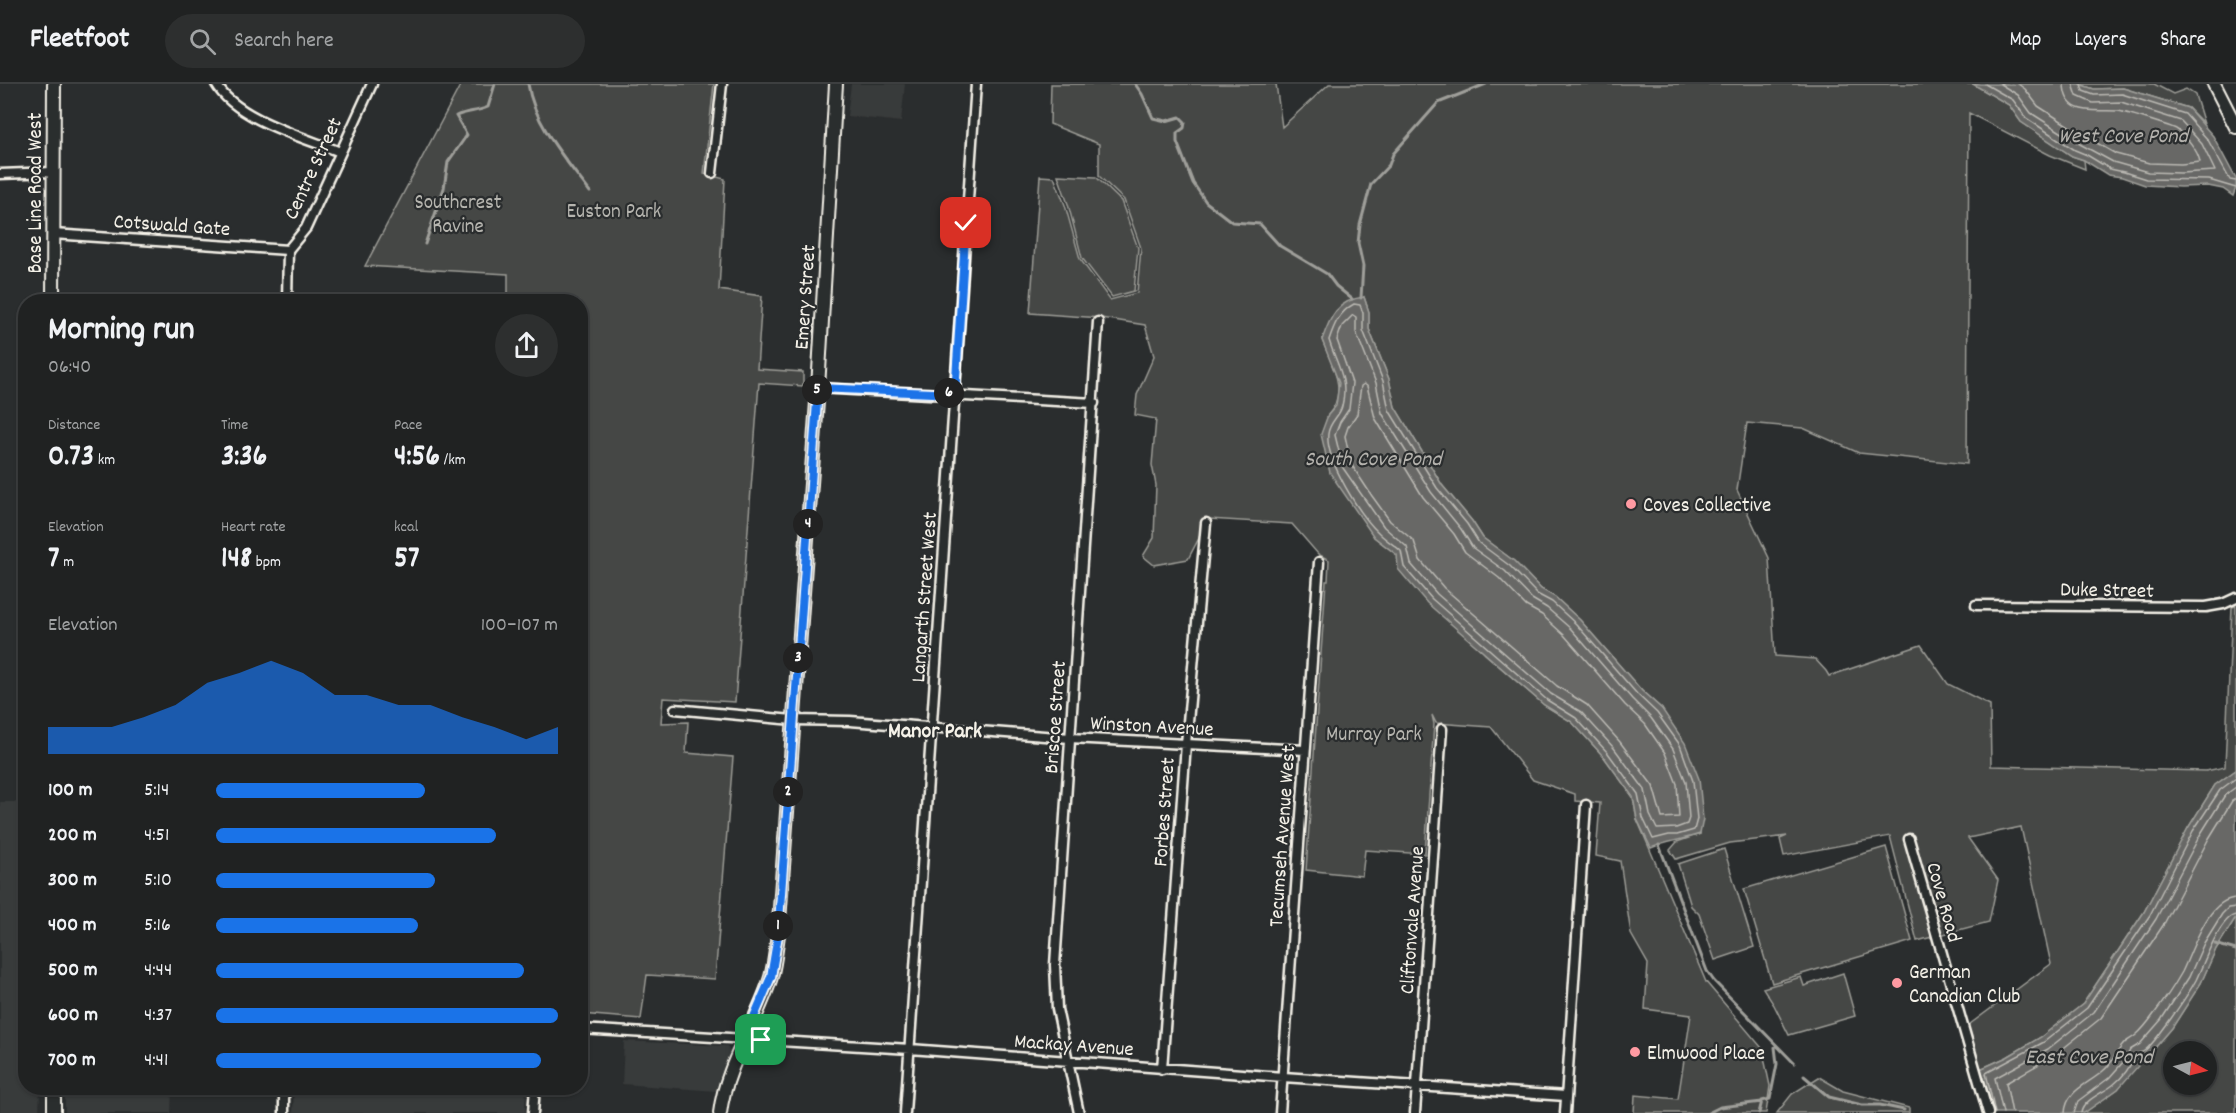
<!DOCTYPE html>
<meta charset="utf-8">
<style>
:root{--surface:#202222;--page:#2d2f2f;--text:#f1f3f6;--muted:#a2a4a5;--line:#3d3f40;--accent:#1a73e8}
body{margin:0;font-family:Dekko,sans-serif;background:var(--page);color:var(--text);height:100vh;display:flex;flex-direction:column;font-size:22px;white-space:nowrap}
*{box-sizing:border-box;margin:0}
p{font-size:20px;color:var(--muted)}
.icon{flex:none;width:33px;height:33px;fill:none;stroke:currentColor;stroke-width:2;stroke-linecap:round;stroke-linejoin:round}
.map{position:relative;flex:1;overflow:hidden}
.panel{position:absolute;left:18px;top:210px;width:570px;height:801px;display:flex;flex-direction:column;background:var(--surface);border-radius:24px;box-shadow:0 2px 4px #0004,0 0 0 2px var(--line)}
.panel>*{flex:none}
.needle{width:39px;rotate:97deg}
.buttons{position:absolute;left:2163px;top:957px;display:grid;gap:12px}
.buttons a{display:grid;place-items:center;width:54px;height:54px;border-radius:50%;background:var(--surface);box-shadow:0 2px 4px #0004,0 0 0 2px var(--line);font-size:30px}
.pin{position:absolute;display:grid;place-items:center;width:51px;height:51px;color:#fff;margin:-26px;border-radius:12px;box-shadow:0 3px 9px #0006}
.km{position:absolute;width:30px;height:30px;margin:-15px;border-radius:50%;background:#222;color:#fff;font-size:16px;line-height:30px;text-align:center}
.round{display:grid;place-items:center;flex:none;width:63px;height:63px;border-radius:32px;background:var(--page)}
.head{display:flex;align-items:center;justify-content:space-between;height:102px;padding:0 30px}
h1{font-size:33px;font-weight:700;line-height:45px}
.metrics{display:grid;grid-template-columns:repeat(3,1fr);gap:9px;height:102px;padding:6px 30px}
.metrics div{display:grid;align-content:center}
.metrics b{font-size:30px;font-weight:700}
.metrics small{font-size:16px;font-weight:400}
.metrics p{font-size:16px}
.chart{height:168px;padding:12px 30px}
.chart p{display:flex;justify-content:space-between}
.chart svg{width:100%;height:108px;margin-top:6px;fill:var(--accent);opacity:.7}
ul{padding:0 30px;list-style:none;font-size:20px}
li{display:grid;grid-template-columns:96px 72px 1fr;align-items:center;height:45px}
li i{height:15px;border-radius:8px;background:var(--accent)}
header{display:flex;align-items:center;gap:36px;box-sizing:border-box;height:84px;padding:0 30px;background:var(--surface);border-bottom:2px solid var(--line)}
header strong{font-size:28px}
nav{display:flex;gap:33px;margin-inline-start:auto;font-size:21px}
.search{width:420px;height:54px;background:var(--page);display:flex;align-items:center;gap:15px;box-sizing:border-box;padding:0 21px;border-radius:33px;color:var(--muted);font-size:22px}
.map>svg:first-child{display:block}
</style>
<header>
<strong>Fleetfoot</strong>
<div class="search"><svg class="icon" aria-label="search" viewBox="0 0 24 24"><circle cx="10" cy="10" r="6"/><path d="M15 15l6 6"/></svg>Search here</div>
<nav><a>Map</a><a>Layers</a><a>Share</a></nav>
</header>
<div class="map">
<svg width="2236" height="1029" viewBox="0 0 2236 1029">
<rect width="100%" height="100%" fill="#2a2d2e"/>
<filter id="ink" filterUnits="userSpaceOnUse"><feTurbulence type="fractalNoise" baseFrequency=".0167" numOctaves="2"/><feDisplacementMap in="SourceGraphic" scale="12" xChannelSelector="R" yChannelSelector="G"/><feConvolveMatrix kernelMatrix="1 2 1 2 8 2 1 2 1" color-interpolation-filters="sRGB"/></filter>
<g filter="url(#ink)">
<!-- built -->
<path fill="#373a3a" d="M 851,0 L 905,0 L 901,38 L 847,32 Z
M 0,718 L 25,718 L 26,1004 L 40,1004 L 39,1029 L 0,1029 Z
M 624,957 L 727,962 L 730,968 L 716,1007 L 622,1000 Z
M 65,1004 L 172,1004 L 171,1029 L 65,1029 Z
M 294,1004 L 526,1004 L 525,1029 L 293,1029 Z"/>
<!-- green -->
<path fill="#444645" stroke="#9c9c96" stroke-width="1.5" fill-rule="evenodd" d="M 461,0 L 714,0 L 704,90 L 725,95 L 719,206 L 762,212 L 757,285 L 803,288 L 803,302 L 759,299 L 735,618 L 663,614 L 661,639 L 688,638 L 686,669 L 733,673 L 715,895 L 647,891 L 641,935 L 581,930 L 580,218 L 508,217 L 508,190 L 365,182 Z
M 1051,0 L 1276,0 L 1282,43 L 1329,0 L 1973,0 L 2009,21 L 2021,38 L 2072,72 L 2084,76 L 2085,85 L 2050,71 L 1969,29 L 1967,380 L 1859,369 L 1803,344 L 1747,339 L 1737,406 L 1769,474 L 1775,572 L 1815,575 L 1826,587 L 1829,592 L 1921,561 L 1948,600 L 1990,621 L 1991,682 L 2206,687 L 2225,683 L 2232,523 L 2236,522 L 2236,686 L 2215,701 L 2188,744 L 2144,828 L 2083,920 L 2041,953 L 2007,973 L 1978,986 L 1966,943 L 2051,880 L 2021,743 L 1968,754 L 1998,796 L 1989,838 L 1917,857 L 1890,752 L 1784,772 L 1780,755 L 1787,752 L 1730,759 L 1676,775 L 1670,766 L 1677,758 L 1700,750 L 1662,625 L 1642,607 L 1580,536 L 1555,513 L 1541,505 L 1514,477 L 1483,454 L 1472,437 L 1442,401 L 1395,323 L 1389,295 L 1369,245 L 1369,228 L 1364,213 L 1322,256 C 1332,281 1349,308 1328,331 L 1374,453 L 1397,471 L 1485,570 L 1544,621 L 1572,638 L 1604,673 L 1633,713 L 1637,735 L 1706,898 L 1762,964 L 1770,1002 L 1766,1029 L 1634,1029 L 1635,1011 L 1678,1015 L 1691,931 L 1645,925 L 1648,880 L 1631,850 L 1620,777 L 1596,772 L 1600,719 L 1575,717 L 1575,710 L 1533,696 L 1491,643 L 1436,639 L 1432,631 L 1434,640 L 1425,770 L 1365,766 L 1362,792 L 1306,786 L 1326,497 L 1328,497 L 1329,476 L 1318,470 L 1292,440 L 1209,435 L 1188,475 L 1154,481 L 1143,472 L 1154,454 L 1156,401 L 1152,381 L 1156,335 L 1135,331 L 1137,311 L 1154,272 L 1145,241 L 1101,234 L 1030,229 L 1040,92 L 1054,93 L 1065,121 L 1080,175 L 1110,216 L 1137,209 L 1141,164 L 1124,116 L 1099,92 L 1099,60 L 1050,40 Z
M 2079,0 L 2154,0 L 2173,10 L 2186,5 L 2195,11 L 2204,40 L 2188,24 L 2123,4 L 2094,5 Z
M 1058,91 L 1096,93 L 1121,117 L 1138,164 L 1134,207 L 1112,213 L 1082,174 L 1068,120 Z
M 1886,763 L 1912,857 L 1772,899 L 1744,805 Z
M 1724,765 L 1754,863 L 1715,876 L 1699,830 L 1691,822 L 1678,780 Z
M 2236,833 L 2236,1029 L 2084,1029 L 2118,1005 L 2140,975 L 2147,973 L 2172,944 L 2201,899 L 2216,865 ZM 2174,968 L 2206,968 L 2206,1000 L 2174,1000 Z
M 1843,889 L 1855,932 L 1789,951 L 1774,921 L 1763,904 L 1801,893 L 1804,902 Z
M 1819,993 L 1843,1007 L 1909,1024 L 1909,1029 L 1777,1029 L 1792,1010 Z"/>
<!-- water -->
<path fill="#676866" stroke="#9f9f9a" stroke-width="1.5" d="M 1973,0 L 2079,0 L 2094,5 L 2123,4 L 2188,24 L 2213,52 L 2236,95 L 2236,104 L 2233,112 L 2223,105 L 2208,102 L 2180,103 L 2145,101 L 2122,93 L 2108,91 L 2084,76 L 2072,72 L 2021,38 L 2009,21 Z
M 1364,213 L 1369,228 L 1369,245 L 1389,295 L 1395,323 L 1442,401 L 1472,437 L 1483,454 L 1514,477 L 1541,505 L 1555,513 L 1580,536 L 1642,607 L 1662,625 L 1685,659 L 1699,695 L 1703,735 L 1700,750 C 1683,756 1667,757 1651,764 L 1637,735 L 1633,713 L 1604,673 L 1572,638 L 1544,621 L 1427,519 L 1398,485 L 1397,471 L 1374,453 L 1330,389 L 1321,350 L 1328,331 L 1336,322 L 1339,299 L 1322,256 C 1330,233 1337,216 1364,213 Z
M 2236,686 L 2236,833 L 2216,865 L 2201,899 L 2172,944 L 2147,973 L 2140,975 L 2138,982 L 2118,1005 L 2084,1029 L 1990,1029 L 1978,986 L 2007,973 L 2041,953 L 2083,920 L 2144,828 L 2188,744 L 2215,701 Z"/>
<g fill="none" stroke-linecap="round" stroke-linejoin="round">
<!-- shore -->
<path stroke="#bcbab4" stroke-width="1.5" d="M 1985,0 L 2013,16 L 2026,34 L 2075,66 L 2087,71 L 2110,85 L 2124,88 L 2146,95 L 2209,96 L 2236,104
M 2000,0 L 2018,11 L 2031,29 L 2078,59 L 2113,78 L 2148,88 L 2181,89 L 2215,87 L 2202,60 L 2181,37 L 2121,18 L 2093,19 L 2077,12 L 2073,0
M 2018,0 L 2025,5 L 2038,22 L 2083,51 L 2116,70 L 2149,79 L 2181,80 L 2200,78 C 2198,67 2186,51 2176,45 C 2173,43 2122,27 2118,27 C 2096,25 2065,34 2064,0
M 2081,0 L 2083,7 L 2094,11 L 2122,10 L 2185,30 L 2208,56 L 2230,96 L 2236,97
M 1354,220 L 1360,221 L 1363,229 L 1363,246 L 1383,297 L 1389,326 L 1437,404 L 1467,440 L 1479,459 L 1510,482 L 1537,510 L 1552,518 L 1576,540 L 1637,610 L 1657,629 L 1680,661 L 1693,697 L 1697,735 L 1694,746 L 1677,751 L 1669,751 L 1653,755 L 1643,734 L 1638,710 L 1608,669 L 1576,634 L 1547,616 L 1432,515 L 1404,483 L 1401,467 C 1394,461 1386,456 1380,450 C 1361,433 1325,376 1328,350 C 1329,338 1340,332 1342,322 C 1349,295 1336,280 1329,256 C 1334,241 1339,228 1354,220 Z
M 1353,231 L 1356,233 L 1356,248 L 1376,299 L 1382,329 L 1431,408 L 1461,445 L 1473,464 L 1505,487 L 1532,515 L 1547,524 L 1571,545 L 1632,615 L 1651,634 L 1673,665 L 1686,698 L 1689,734 L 1687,740 L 1676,744 L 1657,745 L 1650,731 L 1645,706 L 1614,664 L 1581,628 L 1551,610 L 1437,510 L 1411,480 L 1407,463 L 1384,443 L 1343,384 L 1335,351 L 1340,338 L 1349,325 L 1352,299 L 1337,256 L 1342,242 Z
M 1364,300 L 1367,302 L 1375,334 L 1423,413 L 1454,450 L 1465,468 L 1499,494 L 1526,522 L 1542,531 L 1564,551 L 1625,621 L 1645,640 L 1665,669 L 1677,700 L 1679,733 L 1662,734 L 1653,702 L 1620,658 L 1587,621 L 1557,602 L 1444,504 L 1420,476 L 1414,457 L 1390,437 L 1372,412 L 1351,380 L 1345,352 L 1348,343 L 1357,330 L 1361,302 Z
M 1995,1029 L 1986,989 L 2044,958 L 2087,924 L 2150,831 L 2193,747 L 2220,706 L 2236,694
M 2003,1029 L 1995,994 L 2048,965 L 2094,928 L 2156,835 L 2200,751 L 2225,711 L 2236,703
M 2012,1029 L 2006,999 L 2055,971 L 2101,934 L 2164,840 L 2208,756 L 2232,717 L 2236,714
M 2065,1029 C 2066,1006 2089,1000 2103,987 C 2112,980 2115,970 2122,962 C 2126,956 2132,955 2136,951 C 2143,945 2149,937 2154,930 C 2164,917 2174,902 2182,888 C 2193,866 2207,815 2236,814
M 2074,1029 L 2078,1017 L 2109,994 L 2125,976 L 2130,966 L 2140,960 L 2161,936 L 2189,893 L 2204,859 L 2222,830 L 2228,824 L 2236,823
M 2081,1029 C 2083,1016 2103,1009 2113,1001 C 2123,993 2131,982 2135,971 C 2138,969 2141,969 2144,967 C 2155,960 2189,909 2196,896 C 2203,882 2220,832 2236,831"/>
<!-- stream -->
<path stroke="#9f9f9a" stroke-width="3" d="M 528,0 C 534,40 566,76 590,108
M 1135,0 L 1142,10 L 1153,34 L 1166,37 L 1180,33 L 1185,38 L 1184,44 L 1177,49 L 1177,58 L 1193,99 L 1206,118 L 1232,138 L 1260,140 L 1280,162 L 1327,190 L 1336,202 L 1352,215
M 425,160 L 444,104 L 448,78 L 467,51 L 456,32 C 467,27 477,28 488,23 L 495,0
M 1361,214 L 1363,182 L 1358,159 L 1360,141 L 1371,100 L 1389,81 L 1393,70 L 1438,19 L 1486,0
M 1659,761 L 1707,887 L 1714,897 L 1794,979
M 2215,860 L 2236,866
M 1804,992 L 1829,1013 L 1862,1021 L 1880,1021 L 1904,1026
M 1708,1029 L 1720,1023 L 1762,1018
M 1759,1029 L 1762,1017 L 1770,1015 L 1777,980 L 1775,963"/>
<defs>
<path id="street" d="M 216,0 C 236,35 303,53 340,68
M 712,89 L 722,0
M 0,90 L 53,88
M 53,150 L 288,166
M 287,218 L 288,166 L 306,144 L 372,0
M 818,304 L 1094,319
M 1976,521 L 2206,523 L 2223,520 L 2236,514
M 675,625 L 793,636 L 850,637 L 1070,654 L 1305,666
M 1909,755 L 1988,1029
M 580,945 L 910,965 L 1283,993 L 1566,1012
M 1162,985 L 1186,660 L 1206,439
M 284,1029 L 284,1004
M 533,1029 L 535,1004
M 905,1029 L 976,0
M 1079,1029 L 1057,925 L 1055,881 L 1098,238
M 1280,1029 L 1319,478
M 1415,1029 L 1442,645
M 1565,1029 L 1586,721"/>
<path id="secondary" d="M 2214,0 L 2236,43
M 53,218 L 54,0
M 54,1029 L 54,1004
M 720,1029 C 726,980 757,939 771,893 C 775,879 776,864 778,851 L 818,304 L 836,0"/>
</defs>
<!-- street casing -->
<use href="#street" stroke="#f4f1e8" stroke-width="13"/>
<!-- secondary casing -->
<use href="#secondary" stroke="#f4f1e8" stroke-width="16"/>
<!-- street -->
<use href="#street" stroke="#2a2d2e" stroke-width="8"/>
<!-- secondary -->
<use href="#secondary" stroke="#2a2d2e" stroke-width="12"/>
</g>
</g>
<g fill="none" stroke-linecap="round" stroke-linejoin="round" filter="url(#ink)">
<defs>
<path id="route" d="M 761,956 L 745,954 L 771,893 L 778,851 L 818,304 L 955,310 L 966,139"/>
</defs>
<!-- route casing -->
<use href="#route" stroke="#fff" stroke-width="12"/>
<!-- route -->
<use href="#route" stroke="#1a73e8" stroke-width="8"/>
</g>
<!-- markers -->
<g fill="#ff9aa2" stroke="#2a2d2e" stroke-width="2">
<circle cx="1631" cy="420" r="6"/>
<circle cx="1897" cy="899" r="6"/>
<circle cx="1635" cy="968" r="6"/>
</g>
<g text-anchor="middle" stroke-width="4.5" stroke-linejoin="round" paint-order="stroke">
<!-- street labels -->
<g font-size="21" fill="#f4f1e8" stroke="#2a2d2e">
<text transform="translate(312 84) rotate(-65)" y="7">Centre Street</text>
<text transform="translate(34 109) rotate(-90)" y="7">Base Line Road West</text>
<text transform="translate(172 140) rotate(4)" y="7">Cotswald Gate</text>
<text transform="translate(804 213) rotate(-86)" y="7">Emery Street</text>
<text transform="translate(2107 505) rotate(1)" y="7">Duke Street</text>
<text transform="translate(923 513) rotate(-86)" y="7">Langarth Street West</text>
<text transform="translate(1054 633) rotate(-86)" y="7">Briscoe Street</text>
<text transform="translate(1152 641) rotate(3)" y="7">Winston Avenue</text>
<text transform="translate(1163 728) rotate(-86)" y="7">Forbes Street</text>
<text transform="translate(1281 752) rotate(-86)" y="7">Tecumseh Avenue West</text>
<text transform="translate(1945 818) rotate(74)" y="7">Cove Road</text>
<text transform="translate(1411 836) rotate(-86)" y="7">Cliftonvale Avenue</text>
<text transform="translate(1074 960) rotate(4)" y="7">Mackay Avenue</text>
</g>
<!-- park labels -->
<g font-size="21" fill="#b6b5af" stroke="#2a2d2e">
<text x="458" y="124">Southcrest<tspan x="458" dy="24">Ravine</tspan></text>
<text x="614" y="133">Euston Park</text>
<text x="1374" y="656">Murray Park</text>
</g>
<!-- poi labels -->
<g font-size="21" fill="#f4f1e8" stroke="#2a2d2e" text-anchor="start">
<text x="1643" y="427">Coves Collective</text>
<text x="1909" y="894">German<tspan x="1909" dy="24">Canadian Club</tspan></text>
<text x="1647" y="975">Elmwood Place</text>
</g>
<!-- water labels -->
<g font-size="22" font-style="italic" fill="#b5b3ae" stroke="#2a2d2e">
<text x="2123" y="58">West Cove Pond</text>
<text x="1373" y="381">South Cove Pond</text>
<text x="2089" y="979">East Cove Pond</text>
</g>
<!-- neighbourhood labels -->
<g font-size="22" font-weight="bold" fill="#f4f1e8" stroke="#2a2d2e">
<text x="935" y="653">Manor Park</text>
</g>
</g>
</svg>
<div class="buttons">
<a><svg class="needle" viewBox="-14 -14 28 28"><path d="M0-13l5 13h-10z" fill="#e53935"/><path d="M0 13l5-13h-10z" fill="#a2a4a5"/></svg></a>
</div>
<div class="pin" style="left:761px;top:956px;background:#1e9e55"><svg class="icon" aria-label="arrive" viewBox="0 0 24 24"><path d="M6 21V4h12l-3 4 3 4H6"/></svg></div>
<div class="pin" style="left:966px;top:139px;background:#d93025"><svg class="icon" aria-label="check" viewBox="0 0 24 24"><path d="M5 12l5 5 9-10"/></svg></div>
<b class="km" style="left:778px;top:842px">1</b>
<b class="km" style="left:788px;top:708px">2</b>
<b class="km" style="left:798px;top:574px">3</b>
<b class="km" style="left:808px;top:440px">4</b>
<b class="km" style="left:817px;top:306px">5</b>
<b class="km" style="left:949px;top:309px">6</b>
<section class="panel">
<div class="head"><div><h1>Morning run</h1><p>06:40</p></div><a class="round"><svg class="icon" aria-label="share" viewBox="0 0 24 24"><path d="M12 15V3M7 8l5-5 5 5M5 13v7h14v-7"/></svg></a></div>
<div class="metrics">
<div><p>Distance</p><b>0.73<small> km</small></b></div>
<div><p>Time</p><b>3:36</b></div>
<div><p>Pace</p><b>4:56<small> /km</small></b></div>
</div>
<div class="metrics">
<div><p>Elevation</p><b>7<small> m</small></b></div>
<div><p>Heart rate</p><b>148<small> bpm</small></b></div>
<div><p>kcal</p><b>57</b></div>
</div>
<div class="chart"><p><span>Elevation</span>100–107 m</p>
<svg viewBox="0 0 160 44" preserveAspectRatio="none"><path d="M0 44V33L10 33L20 33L30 29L40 24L50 15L60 11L70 6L80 11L90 20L100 20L110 24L120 24L130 29L140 33L150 38L160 33V44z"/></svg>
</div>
<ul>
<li><b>100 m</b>5:14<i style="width:61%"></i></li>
<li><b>200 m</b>4:51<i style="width:82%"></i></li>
<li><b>300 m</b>5:10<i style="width:64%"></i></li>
<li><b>400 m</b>5:16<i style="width:59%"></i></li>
<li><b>500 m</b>4:44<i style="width:90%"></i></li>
<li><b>600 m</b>4:37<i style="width:100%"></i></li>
<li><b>700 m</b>4:41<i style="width:95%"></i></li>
</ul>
</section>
</div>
